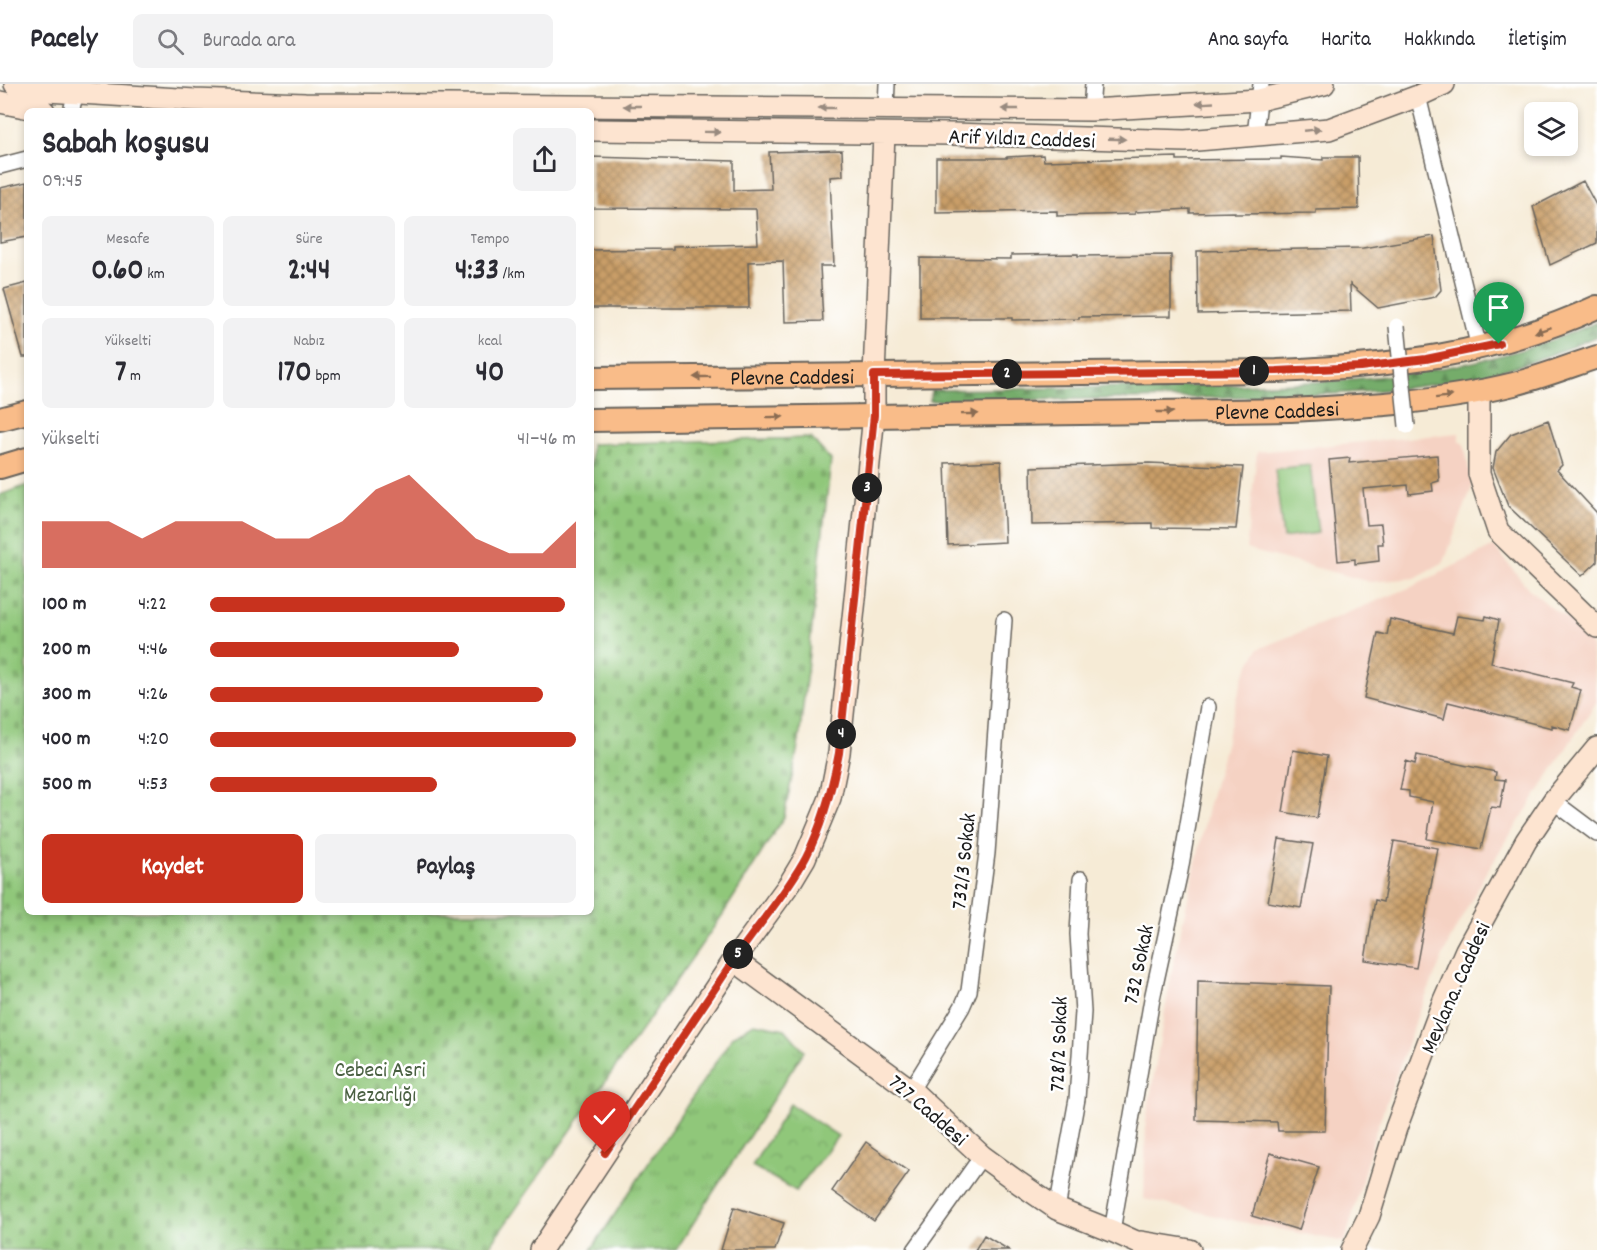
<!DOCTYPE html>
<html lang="tr">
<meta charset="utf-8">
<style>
:root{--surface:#fff;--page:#f2f2f3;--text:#2b2b33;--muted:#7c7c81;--line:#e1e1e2;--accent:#c8321e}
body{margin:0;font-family:Dekko,sans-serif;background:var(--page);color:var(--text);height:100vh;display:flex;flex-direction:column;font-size:22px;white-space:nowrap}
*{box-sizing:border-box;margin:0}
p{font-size:20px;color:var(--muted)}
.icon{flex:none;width:33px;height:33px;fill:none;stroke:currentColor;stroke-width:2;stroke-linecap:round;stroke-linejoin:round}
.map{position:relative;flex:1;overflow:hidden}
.sheet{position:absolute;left:24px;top:24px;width:570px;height:807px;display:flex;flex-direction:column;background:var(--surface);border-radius:9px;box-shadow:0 3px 9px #0003}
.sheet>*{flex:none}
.tools{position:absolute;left:1524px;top:18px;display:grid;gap:12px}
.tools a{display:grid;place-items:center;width:54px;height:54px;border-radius:9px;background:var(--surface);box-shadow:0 3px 9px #0003;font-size:30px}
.pin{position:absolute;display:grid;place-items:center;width:51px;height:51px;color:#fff;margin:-62px -26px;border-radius:50% 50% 50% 0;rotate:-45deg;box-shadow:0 0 6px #0007}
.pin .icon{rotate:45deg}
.km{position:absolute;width:30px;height:30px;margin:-15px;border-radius:50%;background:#222;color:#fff;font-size:16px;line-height:30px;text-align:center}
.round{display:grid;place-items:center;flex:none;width:63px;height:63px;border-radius:9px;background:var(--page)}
.summary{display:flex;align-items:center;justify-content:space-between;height:102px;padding:0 18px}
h1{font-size:33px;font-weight:800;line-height:45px}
.stats{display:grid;grid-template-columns:repeat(3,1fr);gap:9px;height:102px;padding:6px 18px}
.stats div{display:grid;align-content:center;border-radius:9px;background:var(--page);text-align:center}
.stats b{font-size:30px;font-weight:800}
.stats small{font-size:16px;font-weight:400}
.stats p{font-size:16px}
.chart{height:168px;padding:12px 18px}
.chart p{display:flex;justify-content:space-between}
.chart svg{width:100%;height:108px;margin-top:6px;fill:var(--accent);opacity:.7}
.button{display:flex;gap:12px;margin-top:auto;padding:12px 18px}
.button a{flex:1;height:69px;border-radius:9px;background:var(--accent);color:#fff;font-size:24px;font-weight:800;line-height:69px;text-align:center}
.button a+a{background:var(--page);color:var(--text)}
ul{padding:0 18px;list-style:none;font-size:20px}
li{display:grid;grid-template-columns:96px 72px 1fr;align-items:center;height:45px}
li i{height:15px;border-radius:8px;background:var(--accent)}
header{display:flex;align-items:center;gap:36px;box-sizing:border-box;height:84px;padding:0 30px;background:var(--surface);border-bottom:2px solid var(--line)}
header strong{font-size:28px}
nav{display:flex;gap:33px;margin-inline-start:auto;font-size:21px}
.search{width:420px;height:54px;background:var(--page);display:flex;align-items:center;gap:15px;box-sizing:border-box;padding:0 21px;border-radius:9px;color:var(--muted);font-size:22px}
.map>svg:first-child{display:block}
</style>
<header>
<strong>Pacely</strong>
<div class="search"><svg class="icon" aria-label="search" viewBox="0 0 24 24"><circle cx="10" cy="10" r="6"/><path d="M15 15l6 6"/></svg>Burada ara</div>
<nav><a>Ana sayfa</a><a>Harita</a><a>Hakkında</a><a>İletişim</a></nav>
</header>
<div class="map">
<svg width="1597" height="1166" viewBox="0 0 1597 1166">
<defs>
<pattern id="grass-tufts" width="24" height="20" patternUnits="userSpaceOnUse" patternTransform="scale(1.5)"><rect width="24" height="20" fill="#90c77a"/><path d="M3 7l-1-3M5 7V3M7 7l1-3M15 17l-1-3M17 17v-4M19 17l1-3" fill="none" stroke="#7caa69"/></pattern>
<pattern id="forest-firs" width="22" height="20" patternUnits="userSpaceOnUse" patternTransform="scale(1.5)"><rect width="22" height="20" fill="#74ac6a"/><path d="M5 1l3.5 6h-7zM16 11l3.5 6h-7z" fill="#5e8b56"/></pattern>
<pattern id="cemetery-stones" width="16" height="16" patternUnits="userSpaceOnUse" patternTransform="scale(1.5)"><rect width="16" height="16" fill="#90c77a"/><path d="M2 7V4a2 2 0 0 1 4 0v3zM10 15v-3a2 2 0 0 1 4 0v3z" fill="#7caa69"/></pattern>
<pattern id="park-crowns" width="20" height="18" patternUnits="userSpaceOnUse" patternTransform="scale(1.5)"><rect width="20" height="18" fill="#90c77a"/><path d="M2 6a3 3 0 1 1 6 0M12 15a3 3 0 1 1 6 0" fill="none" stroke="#7caa69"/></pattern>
<pattern id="building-cross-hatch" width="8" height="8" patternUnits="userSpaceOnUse" patternTransform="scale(1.5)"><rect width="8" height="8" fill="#c99e68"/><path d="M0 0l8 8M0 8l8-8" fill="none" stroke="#a28055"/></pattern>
</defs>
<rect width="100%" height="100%" fill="#fff"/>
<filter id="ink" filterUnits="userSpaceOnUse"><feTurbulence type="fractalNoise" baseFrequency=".0167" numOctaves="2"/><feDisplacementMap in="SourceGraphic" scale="12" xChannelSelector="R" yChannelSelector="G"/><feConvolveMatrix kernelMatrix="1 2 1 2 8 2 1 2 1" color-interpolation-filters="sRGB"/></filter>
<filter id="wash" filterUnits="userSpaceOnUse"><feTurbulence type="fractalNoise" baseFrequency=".008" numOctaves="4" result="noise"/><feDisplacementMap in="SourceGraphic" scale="24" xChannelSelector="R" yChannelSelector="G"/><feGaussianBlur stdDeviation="1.35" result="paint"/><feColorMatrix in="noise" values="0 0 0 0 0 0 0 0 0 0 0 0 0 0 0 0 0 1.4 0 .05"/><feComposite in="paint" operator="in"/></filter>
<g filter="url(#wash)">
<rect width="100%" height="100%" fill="#f6ebd6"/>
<!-- built -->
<path fill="#f5d2c3" d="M 1459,349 L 1459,358 L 1464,359 L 1472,403 L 1444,478 L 1415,494 L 1370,498 L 1246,465 L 1257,368 Z
M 1494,462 L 1528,504 L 1554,526 L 1580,542 L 1590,552 L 1597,617 L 1485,790 L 1450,856 L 1417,933 L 1374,1052 L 1345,1158 L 1237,1137 L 1144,1115 L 1146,1037 L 1172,886 L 1208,724 L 1243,593 L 1258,565 L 1414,502 Z"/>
<!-- grass -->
<path fill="url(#grass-tufts)" stroke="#56724b" stroke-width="1.5" d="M 754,939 L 785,945 L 804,967 L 676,1166 L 591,1166 L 733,952 Z"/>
<!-- forest -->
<path fill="url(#forest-firs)" stroke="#486443" stroke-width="1.5" d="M 1597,238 L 1597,252 C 1546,275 1492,292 1436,300 C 1370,310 1302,311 1236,313 C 1134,316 1032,315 930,317 L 931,306 C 1017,305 1104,303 1190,302 C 1329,299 1469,296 1597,238 Z"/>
<!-- cemetery -->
<path fill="url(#cemetery-stones)" stroke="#56724b" stroke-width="1.5" d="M 811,354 L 831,376 L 799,657 L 784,733 L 723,830 L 487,1166 L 0,1166 L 0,411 L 27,401 L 27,828 L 591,828 L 591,360 Z"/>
<!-- park -->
<path fill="url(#park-crowns)" stroke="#56724b" stroke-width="1.5" d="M 790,1020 L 838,1052 L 796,1107 L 752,1082 Z"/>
<!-- garden -->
<path fill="#90c77a" stroke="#56724b" stroke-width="1.5" d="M 1310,381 L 1318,449 L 1283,454 L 1275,385 Z"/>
<g id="blocks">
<!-- building -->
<path fill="url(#building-cross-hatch)" d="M 842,66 L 843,92 L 830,93 L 834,182 L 820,182 L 823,237 L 785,238 L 783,177 L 748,178 L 749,224 L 591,224 L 591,166 L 673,165 L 673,162 L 758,160 L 756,125 L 591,124 L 591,73 L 734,77 L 734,106 L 771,105 L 769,68 Z
M 1043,71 L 1044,77 L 1177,73 L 1177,76 L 1281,75 L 1281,73 L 1323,76 L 1323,73 L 1358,73 L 1359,125 L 1316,126 L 1316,129 L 1235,130 L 1235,128 L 1190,129 L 1190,125 L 1135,128 L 1135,130 L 1057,132 L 1057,127 L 936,129 L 936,74 L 1007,74 L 1007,73 Z
M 1583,97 L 1597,123 L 1597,159 L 1550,181 L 1533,123 Z
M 27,98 L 27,153 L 0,158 L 0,104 Z
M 1434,152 L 1441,206 L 1435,213 L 1378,224 L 1350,200 L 1351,227 L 1198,230 L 1197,167 L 1363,164 Z
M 1078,170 L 1078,172 L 1171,171 L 1171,232 L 1079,233 L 1079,235 L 1012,236 L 1012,234 L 920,234 L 920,174 L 1011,175 L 1011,171 Z
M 27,199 L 27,273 L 23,273 L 4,205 Z
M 1548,336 L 1562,381 L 1557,386 L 1597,429 L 1597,478 L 1582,492 L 1508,422 L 1493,384 L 1496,368 L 1511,350 Z
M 1437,371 L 1439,397 L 1432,399 L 1433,407 L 1409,410 L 1408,401 L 1363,405 L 1367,441 L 1381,440 L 1383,460 L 1378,460 L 1379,477 L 1355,480 L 1355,475 L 1338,477 L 1329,376 L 1350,374 L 1349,379 Z
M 1001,377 L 1005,458 L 948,461 L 945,379 Z
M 1149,379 L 1243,383 L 1236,445 L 1152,444 L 1152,439 L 1032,441 L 1031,383 Z
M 1457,532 L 1485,536 L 1486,532 L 1499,536 L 1491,579 L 1573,599 L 1571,603 L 1581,606 L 1570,646 L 1552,641 L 1552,644 L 1448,618 L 1444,635 L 1364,614 L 1378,549 L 1387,551 L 1390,535 L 1453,549 Z
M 1293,666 L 1327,672 L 1317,734 L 1283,728 Z
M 1417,671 L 1496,688 L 1495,695 L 1505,696 L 1500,724 L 1491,723 L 1481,765 L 1427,755 L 1433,718 L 1409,713 L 1409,707 L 1400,706 L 1406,677 L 1415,680 Z
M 1279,755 L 1313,760 L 1301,824 L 1268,818 Z
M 1394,757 L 1438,764 L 1416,884 L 1365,876 L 1375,816 L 1383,818 Z
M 1198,897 L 1329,902 L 1325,1047 L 1278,1047 L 1277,1038 L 1196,1036 Z
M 866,1058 L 909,1088 L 874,1137 L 832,1107 Z
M 1270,1069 L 1319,1083 L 1299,1146 L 1252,1132 Z
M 734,1123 L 784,1139 L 775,1166 L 721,1166 Z
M 984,1151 L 1009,1166 L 975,1166 Z"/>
</g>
</g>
<g filter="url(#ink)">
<use href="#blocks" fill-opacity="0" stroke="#68645d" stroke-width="1.5"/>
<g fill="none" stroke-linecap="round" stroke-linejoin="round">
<defs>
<path id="street" d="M 1418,12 L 1479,264
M 886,24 L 887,0
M 1091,26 L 1093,0
M 71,27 L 76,9
M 1255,51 L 1261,0
M 0,82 L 27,75
M 1553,717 L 1597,750
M 911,1006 L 962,923 L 969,907 L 987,769 L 1004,536
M 1057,1125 L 1077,1015 L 1083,928 L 1078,850 L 1081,795
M 1112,1147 L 1152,915 L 1180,787 L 1208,623
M 915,1166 L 982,1072"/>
<path id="secondary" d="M 15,0 L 47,7 L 195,16 L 305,20 L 1091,26 L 1259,16 L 1324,0
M 0,18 L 44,27
M 591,46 L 954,50 L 1185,57 L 1329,45 L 1418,12 L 1444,0
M 1479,307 L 1479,390 L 1498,447 L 1597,543
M 734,876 L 911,1006 L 982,1072 L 1019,1099 L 1057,1125 L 1112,1147 L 1154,1166
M 1141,1158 L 1190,1166
M 541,1166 L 734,876 L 790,799 L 805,774 L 830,714 L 839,669 L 874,331 L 874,291 L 884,50
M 1352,1166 L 1369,1132 L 1396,1044 L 1444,916 L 1466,866 L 1526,757 L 1553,717 L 1597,664"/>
<g id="primary">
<path id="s1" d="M 591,294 L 1277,287 C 1393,282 1490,272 1597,223"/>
<path d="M 0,335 L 27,328"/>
<path id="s2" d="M 591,336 L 1290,326 C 1365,322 1441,318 1514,300 C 1542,293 1570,282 1597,273"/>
<path d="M 0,383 L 27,375"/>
</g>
</defs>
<!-- street casing -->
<use href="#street" stroke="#68645d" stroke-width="18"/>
<!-- secondary casing -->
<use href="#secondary" stroke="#68645d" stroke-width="24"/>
<!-- primary casing -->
<use href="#primary" stroke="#68645d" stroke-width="26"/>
<!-- street -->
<use href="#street" stroke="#fff" stroke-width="15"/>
<!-- secondary -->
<use href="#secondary" stroke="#fde4d0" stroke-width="21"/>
<!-- primary -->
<use href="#primary" stroke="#f9bc89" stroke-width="22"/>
<defs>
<path id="street-bridge" d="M 1397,242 L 1407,342"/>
</defs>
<!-- street-bridge casing -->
<use href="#street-bridge" stroke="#68645d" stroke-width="18" stroke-linecap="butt"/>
<!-- street-bridge -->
<use href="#street-bridge" stroke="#fff" stroke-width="15"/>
</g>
<!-- one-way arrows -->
<defs><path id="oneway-solid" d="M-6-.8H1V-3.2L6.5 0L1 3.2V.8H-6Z" transform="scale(1.5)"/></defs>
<g fill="#988a7f">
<use href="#oneway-solid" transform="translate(1205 19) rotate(177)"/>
<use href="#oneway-solid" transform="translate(632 22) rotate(-180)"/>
<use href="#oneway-solid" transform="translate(827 24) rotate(-180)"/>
<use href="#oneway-solid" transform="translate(1010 25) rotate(-180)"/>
<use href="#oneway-solid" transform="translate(1312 46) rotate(-5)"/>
<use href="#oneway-solid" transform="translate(712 48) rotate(1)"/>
<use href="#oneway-solid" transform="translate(1117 55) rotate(2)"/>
</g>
<g fill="#8a6c52">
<use href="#oneway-solid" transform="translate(1543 246) rotate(162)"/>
<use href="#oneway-solid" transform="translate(702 293) rotate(179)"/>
<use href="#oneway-solid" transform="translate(1444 313) rotate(-7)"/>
<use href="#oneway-solid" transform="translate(1165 328)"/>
<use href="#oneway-solid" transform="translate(970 330) rotate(-1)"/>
<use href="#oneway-solid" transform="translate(775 333) rotate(-1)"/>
</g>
</g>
<g fill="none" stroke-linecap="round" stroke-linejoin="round" filter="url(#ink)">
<defs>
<path id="route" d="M 605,1069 C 647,1006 688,944 730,882 C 754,845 785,812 806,773 C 823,740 832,705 839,669 L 874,331 L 874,291 L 1277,287 L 1360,283 L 1426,275 L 1499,260"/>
</defs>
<!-- route casing -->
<use href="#route" stroke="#fff" stroke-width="12"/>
<!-- route -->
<use href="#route" stroke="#c8321e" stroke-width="8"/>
</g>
<g text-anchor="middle" stroke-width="5" stroke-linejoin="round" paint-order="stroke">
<!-- street labels -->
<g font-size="22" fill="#1c1c1c" stroke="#fff">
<text transform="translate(1022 53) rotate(2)" y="8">Arif Yıldız Caddesi</text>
<text dy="8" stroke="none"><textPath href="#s1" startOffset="201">Plevne Caddesi</textPath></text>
<text dy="8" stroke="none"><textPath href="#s2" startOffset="686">Plevne Caddesi</textPath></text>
<text transform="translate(962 777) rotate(-84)" y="8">732/3 Sokak</text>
<text transform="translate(1137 880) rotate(-78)" y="8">732 Sokak</text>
<text transform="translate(1454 903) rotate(-66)" y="8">Mevlana. Caddesi</text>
<text transform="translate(1057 960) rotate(-88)" y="8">728/2 Sokak</text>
<text transform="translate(929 1025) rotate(41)" y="8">727 Caddesi</text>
</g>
<!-- park labels -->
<g font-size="22" fill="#4a6042" stroke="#fff">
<text x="380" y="992">Cebeci Asri<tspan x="380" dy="25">Mezarlığı</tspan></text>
</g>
</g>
</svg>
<div class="tools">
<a><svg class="icon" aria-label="layers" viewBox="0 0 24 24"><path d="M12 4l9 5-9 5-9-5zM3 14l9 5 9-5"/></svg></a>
</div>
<div class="pin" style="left:1499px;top:260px;background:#1e9e55"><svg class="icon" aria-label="arrive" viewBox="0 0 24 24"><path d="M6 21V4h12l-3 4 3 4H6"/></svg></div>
<div class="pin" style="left:605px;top:1069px;background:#d93025"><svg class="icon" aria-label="check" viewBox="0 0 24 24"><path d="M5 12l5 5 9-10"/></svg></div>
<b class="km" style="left:1254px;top:287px">1</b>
<b class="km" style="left:1007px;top:290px">2</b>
<b class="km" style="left:867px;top:404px">3</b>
<b class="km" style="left:841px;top:650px">4</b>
<b class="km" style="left:738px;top:870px">5</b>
<section class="sheet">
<div class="summary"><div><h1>Sabah koşusu</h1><p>09:45</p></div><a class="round"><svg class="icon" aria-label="share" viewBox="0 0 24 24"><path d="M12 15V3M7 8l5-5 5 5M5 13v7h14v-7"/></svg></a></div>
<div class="stats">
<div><p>Mesafe</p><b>0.60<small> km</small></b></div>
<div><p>Süre</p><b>2:44</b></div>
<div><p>Tempo</p><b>4:33<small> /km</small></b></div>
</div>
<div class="stats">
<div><p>Yükselti</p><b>7<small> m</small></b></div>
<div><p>Nabız</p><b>170<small> bpm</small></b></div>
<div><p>kcal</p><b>40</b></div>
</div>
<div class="chart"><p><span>Yükselti</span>41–46 m</p>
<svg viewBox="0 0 160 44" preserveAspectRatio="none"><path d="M0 44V25L10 25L20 25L30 32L40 25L50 25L60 25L70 32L80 32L90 25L100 12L110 6L120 19L130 32L140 38L150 38L160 25V44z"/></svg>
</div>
<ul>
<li><b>100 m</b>4:22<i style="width:97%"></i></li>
<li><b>200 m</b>4:46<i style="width:68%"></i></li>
<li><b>300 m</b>4:26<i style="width:91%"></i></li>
<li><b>400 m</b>4:20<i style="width:100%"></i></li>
<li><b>500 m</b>4:53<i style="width:62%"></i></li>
</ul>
<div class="button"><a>Kaydet</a><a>Paylaş</a></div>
</section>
</div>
